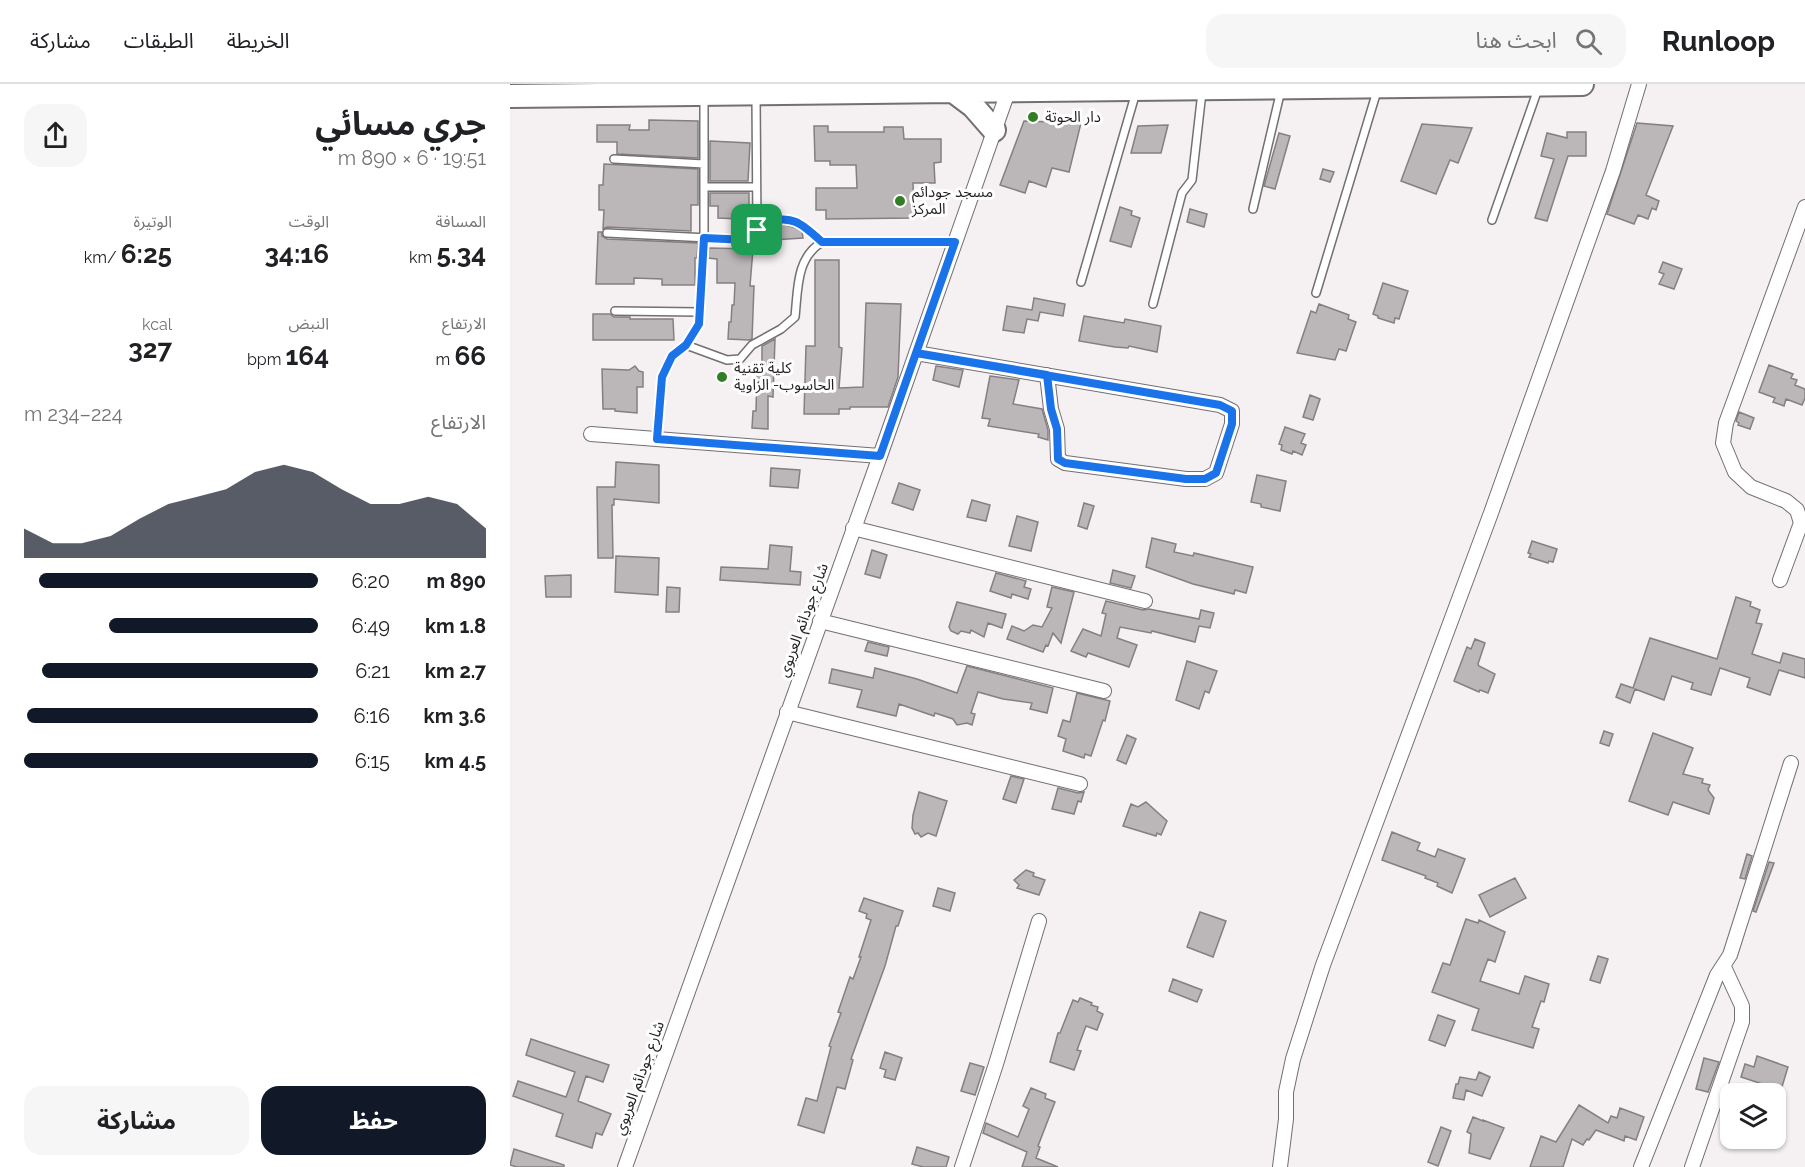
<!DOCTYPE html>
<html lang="ar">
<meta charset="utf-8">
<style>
:root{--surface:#fff;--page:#f6f6f6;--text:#202124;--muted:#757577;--line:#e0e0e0;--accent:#111827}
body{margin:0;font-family:Raleway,"Noto Sans Arabic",sans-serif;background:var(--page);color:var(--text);direction:rtl;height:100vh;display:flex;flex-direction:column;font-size:22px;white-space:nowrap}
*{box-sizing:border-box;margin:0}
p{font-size:20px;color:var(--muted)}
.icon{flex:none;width:33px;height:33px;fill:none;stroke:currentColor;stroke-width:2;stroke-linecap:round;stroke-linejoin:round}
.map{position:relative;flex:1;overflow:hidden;direction:ltr}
.sheet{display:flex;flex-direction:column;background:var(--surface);width:510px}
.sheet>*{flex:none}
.buttons{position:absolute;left:1210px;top:999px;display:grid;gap:12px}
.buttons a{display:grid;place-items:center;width:66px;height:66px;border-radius:12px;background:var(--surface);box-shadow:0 2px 4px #0004;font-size:30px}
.pin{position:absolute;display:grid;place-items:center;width:51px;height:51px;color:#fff;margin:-26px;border-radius:12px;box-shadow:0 3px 9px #0006}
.round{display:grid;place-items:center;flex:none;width:63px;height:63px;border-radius:18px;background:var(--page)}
.headline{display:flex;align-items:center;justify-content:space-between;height:102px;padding:0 24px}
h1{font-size:33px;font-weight:700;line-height:45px}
.figures{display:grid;grid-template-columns:repeat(3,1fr);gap:9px;height:102px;padding:6px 24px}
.figures div{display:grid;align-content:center}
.figures b{font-size:26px;font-weight:700}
.figures small{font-size:16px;font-weight:400}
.figures p{font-size:16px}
.chart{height:168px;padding:12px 24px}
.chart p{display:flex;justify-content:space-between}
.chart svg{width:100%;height:108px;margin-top:6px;fill:var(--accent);opacity:.7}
.button{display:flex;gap:12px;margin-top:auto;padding:12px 24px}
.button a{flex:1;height:69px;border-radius:18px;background:var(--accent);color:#fff;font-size:24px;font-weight:700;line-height:69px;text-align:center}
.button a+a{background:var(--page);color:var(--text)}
ul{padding:0 24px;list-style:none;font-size:20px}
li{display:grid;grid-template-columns:96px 72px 1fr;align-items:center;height:45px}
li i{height:15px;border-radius:8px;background:var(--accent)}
header{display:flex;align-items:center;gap:36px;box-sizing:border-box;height:84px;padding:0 30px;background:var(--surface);border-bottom:2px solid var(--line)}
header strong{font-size:28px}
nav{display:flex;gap:33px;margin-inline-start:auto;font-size:21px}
.search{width:420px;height:54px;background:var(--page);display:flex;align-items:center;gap:15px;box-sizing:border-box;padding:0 21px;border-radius:18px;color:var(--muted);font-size:22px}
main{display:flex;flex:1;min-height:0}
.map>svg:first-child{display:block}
</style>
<header>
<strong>Runloop</strong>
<div class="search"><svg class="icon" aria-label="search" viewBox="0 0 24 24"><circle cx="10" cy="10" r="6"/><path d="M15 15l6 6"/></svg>ابحث هنا</div>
<nav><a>الخريطة</a><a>الطبقات</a><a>مشاركة</a></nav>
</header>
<main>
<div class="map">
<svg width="1295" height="1083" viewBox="0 0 1295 1083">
<rect width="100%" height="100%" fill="#f5f0f2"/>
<!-- building -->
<path fill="#bbb6b8" stroke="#847f81" stroke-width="1.5" d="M 139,36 L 188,37 L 188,74 L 107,70 L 107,58 L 87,58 L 87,41 L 120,41 L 119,46 L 139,46 Z
M 514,37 L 571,39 L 559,88 L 542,84 L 536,103 L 519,97 L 515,109 L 490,101 Z
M 1127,39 L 1163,42 L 1136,111 L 1149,117 L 1146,126 L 1142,124 L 1138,135 L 1128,131 L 1124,140 L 1097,130 Z
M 912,40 L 962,44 L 948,79 L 940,76 L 926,110 L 891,97 Z
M 658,41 L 651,69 L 621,69 L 628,42 Z
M 304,42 L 318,42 L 318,48 L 374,48 L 374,43 L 393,43 L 394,55 L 431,55 L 431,78 L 424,79 L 425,99 L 403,99 L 404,134 L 316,135 L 316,126 L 306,126 L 306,104 L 347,104 L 346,81 L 320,81 L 320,77 L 305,77 Z
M 1057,48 L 1076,48 L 1076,72 L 1058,72 L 1037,137 L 1025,134 L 1044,75 L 1031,72 L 1037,49 L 1057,54 Z
M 769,49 L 780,52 L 765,105 L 754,102 Z
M 200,57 L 240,59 L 238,97 L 200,97 Z
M 94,80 L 188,85 L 188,121 L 181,121 L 181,147 L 97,143 L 93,145 L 94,126 L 89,126 L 89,101 L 93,101 Z
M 813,85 L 824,88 L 820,98 L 810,95 Z
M 200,109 L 239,109 L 239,127 L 229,127 L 229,135 L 208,134 L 208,122 L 200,122 Z
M 610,123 L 622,127 L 621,131 L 630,134 L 621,163 L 600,157 Z
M 680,125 L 697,130 L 694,143 L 677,138 Z
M 262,141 L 276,141 L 286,144 L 292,148 L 293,154 L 263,156 Z
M 88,148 L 92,148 L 92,152 L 97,155 L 188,159 L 187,174 L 185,174 L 185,201 L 152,201 L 152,195 L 124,194 L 124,200 L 86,200 Z
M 199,164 L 243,165 L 240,202 L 244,202 L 242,255 L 239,256 L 218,255 L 219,238 L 221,238 L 222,221 L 224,221 L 225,199 L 207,199 L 207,175 L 198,174 Z
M 305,176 L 329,176 L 329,263 L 332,264 L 329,304 L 353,303 L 356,219 L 391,220 L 388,293 L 378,323 L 340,323 L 340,325 L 329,325 L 329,330 L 294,330 L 296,262 L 305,262 Z
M 1153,178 L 1172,185 L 1164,205 L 1149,200 L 1154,190 L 1149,188 Z
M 873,199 L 898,207 L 889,235 L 885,234 L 884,239 L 868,234 L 868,232 L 863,230 Z
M 524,214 L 555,220 L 553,232 L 530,228 L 528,237 L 517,235 L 514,249 L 493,246 L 497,222 L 522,226 Z
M 809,220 L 839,231 L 838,235 L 846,238 L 836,267 L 829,265 L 825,276 L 787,269 L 801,227 L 806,229 Z
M 83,230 L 100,230 L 104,233 L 120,233 L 120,235 L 163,235 L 164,256 L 83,256 Z
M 574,232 L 614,239 L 615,235 L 651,242 L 647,268 L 619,262 L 618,264 L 605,263 L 569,257 Z
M 265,255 L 263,313 L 258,312 L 258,345 L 242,344 L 243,327 L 246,327 L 247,282 L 252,282 L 252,262 Z
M 1259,281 L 1283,290 L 1281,294 L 1287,296 L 1285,301 L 1295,305 L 1295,314 L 1292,321 L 1276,315 L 1274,322 L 1263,318 L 1265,314 L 1249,308 Z
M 125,282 L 129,287 L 133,288 L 133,303 L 127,303 L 127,329 L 105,327 L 105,325 L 93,325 L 92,285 L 119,286 Z
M 426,282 L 453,286 L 449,303 L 423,296 Z
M 480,292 L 509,296 L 503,320 L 532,325 L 538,346 L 538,356 L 528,353 L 529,350 L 478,342 L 480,335 L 472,334 Z
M 800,311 L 810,315 L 803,336 L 793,333 Z
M 1229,328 L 1244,334 L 1240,345 L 1228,341 L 1229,339 L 1226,337 Z
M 775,343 L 795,350 L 791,359 L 796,361 L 792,371 L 783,367 L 782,370 L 771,366 L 772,361 L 769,360 Z
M 106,378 L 149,381 L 149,419 L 104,415 L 104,421 L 102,421 L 103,474 L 88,474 L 87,403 L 105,403 Z
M 261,384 L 290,386 L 288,404 L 260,402 Z
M 747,391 L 776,397 L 770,427 L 751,423 L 751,420 L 741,418 Z
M 389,399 L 410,406 L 403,426 L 382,419 Z
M 462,416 L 480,421 L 476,437 L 457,433 Z
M 574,419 L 584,422 L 577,445 L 568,442 Z
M 507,432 L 528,438 L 521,467 L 499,462 Z
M 642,454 L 666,460 L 664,468 L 683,472 L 684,469 L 743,483 L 736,509 L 725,506 L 724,510 L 683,500 L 636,483 Z
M 1022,457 L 1047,465 L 1043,478 L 1039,477 L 1038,479 L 1019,473 L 1021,470 L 1018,469 Z
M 260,461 L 282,463 L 280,487 L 291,488 L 290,501 L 210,496 L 211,483 L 258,485 Z
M 362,466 L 377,471 L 370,494 L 355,490 Z
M 106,472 L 149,474 L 148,511 L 105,508 Z
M 603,486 L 625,492 L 621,504 L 600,499 Z
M 486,489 L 516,497 L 514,503 L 521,505 L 518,515 L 502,510 L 501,514 L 480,507 Z
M 61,491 L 61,513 L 36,513 L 35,492 Z
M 157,503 L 170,504 L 169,528 L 156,528 Z
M 542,503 L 564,508 L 551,559 L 543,549 L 538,562 L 536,561 L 533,568 L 497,555 L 502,542 L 514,547 L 523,541 L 532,543 L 542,524 L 537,523 Z
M 1226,513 L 1241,518 L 1240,522 L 1250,526 L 1246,539 L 1252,540 L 1242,570 L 1270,579 L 1273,569 L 1295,575 L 1295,594 L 1269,586 L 1260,611 L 1237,603 L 1240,594 L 1210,584 L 1201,611 L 1181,605 L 1183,599 L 1162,592 L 1154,616 L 1125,605 L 1120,619 L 1106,613 L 1111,600 L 1123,604 L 1140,554 L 1207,575 Z
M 596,517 L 633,526 L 639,525 L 689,535 L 691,526 L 704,529 L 700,544 L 689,542 L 685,558 L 642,547 L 641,549 L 610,543 L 607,554 L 627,561 L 619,583 L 578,569 L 576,573 L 561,567 L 573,545 L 591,552 L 596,530 L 592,529 Z
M 447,518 L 496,530 L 492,544 L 478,539 L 474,553 L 461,546 L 460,549 L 451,547 L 448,550 L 441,547 L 439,543 Z
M 965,555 L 975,559 L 968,580 L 969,582 L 985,590 L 978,609 L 970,606 L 969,608 L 944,597 L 957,563 L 961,565 Z
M 358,558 L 379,563 L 377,572 L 355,567 Z
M 677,577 L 707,587 L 699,609 L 695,607 L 689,625 L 666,616 Z
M 457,582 L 543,604 L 537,629 L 520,625 L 522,619 L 493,615 L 468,608 L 461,629 L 465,630 L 462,641 L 457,639 L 447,641 L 443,635 L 425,629 L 424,632 L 389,620 L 386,632 L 347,623 L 352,606 L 319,599 L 322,585 L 363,594 L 365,584 L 407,595 L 447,609 Z
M 567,609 L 600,617 L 595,637 L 593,636 L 581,672 L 575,670 L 574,674 L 553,667 L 556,655 L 548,652 L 553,636 L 560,638 Z
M 1094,647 L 1103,650 L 1099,662 L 1090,659 Z
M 1143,649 L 1183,664 L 1173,690 L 1193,695 L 1192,699 L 1200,701 L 1198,706 L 1204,714 L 1199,730 L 1163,718 L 1158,731 L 1119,717 Z
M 617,651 L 626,655 L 616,680 L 607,676 Z
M 501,692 L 514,695 L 506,719 L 493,715 Z
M 548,704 L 568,709 L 574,708 L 571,718 L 568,717 L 564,730 L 542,725 Z
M 409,708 L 437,717 L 426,752 L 418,749 L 411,753 L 408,749 L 405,750 L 402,744 L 403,731 Z
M 636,718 L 657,737 L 651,751 L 647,749 L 646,752 L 613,742 L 621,720 L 628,723 Z
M 882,748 L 910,759 L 907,766 L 925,773 L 928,765 L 955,775 L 942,809 L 927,802 L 928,799 L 915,794 L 916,792 L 872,776 Z
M 1237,770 L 1242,772 L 1235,795 L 1230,794 Z
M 1259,778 L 1264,779 L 1246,828 L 1243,827 Z
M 516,786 L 524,789 L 523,792 L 535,796 L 529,811 L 507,804 L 509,801 L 504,796 Z
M 1005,794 L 1016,814 L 980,833 L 969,811 Z
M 428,804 L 445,809 L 440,827 L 423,822 Z
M 354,814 L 393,827 L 388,842 L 386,842 L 375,882 L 341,975 L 343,976 L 335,1005 L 327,1003 L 314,1049 L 288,1041 L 296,1014 L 307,1017 L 321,963 L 319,962 L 331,929 L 328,928 L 340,893 L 343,895 L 351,873 L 349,873 L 361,836 L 356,834 L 357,830 L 349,827 Z
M 690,828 L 716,837 L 703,873 L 677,863 Z
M 956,835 L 968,839 L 969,836 L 995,848 L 985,878 L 978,875 L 970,897 L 1009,910 L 1015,892 L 1039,900 L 1034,918 L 1031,917 L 1022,943 L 1029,945 L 1023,964 L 962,946 L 969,925 L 922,908 L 933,879 L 940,881 Z
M 1088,872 L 1098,875 L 1090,899 L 1080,896 Z
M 663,895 L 692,906 L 687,918 L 659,907 Z
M 570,914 L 582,919 L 581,921 L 588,923 L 587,927 L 593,930 L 587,946 L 576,942 L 567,966 L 571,967 L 564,986 L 540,978 L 548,949 L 550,949 L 563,916 L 568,918 Z
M 928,931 L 945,937 L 935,962 L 919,956 Z
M 21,955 L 99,981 L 93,998 L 76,992 L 68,1017 L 101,1030 L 92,1051 L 86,1049 L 82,1064 L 46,1052 L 53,1030 L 3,1012 L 8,997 L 56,1013 L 65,988 L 16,971 Z
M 375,968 L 392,974 L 385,996 L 374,993 L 376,986 L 370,984 Z
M 1247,972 L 1278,983 L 1271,1006 L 1231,993 L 1235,980 L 1244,983 Z
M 1194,974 L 1209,978 L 1198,1008 L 1186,1005 Z
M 460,979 L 474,983 L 465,1011 L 451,1007 Z
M 969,988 L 980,993 L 972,1012 L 956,1006 L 954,1016 L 943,1014 L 946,1000 L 948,1000 L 950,993 L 966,996 Z
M 521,1004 L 536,1010 L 535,1014 L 545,1018 L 528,1062 L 530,1063 L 526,1074 L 548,1083 L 512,1083 L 517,1068 L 473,1049 L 476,1039 L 508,1053 L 519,1025 L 513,1022 Z
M 1069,1021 L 1098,1039 L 1101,1032 L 1107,1034 L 1110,1024 L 1134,1033 L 1126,1056 L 1115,1052 L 1114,1057 L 1086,1046 L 1079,1056 L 1077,1055 L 1073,1061 L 1062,1055 L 1053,1083 L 1020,1083 L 1031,1052 L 1046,1058 Z
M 963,1033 L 973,1037 L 973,1036 L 994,1044 L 980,1075 L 959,1069 L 961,1050 L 957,1048 Z
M 931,1043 L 941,1047 L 928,1082 L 918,1078 Z
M 407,1063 L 439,1073 L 436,1083 L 413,1083 L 402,1080 Z
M 4,1065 L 54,1081 L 54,1083 L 7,1083 L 0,1081 Z"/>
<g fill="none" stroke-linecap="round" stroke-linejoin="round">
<defs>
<path id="service" d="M 104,75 L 194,80
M 194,103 L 246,103
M 743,125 L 771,6
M 247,136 C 284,135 284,132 312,158
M 982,136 L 1028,5
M 97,149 L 239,156 L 244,154 L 247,146 L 246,12
M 571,198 L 626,8
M 806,209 L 867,7
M 643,220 L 672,109 L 682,96 L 692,8
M 105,227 L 190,228
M 176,261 L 217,276 L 230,275 L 242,261 L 271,245 L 285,233 C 288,205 286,174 312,158 L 445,158
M 147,355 L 152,293 L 162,272 L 176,261 L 189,241 L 194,154 L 194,12"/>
<path id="minor" d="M 406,269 L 710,321 L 722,327 L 722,340 L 706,389 L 695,395 L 676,395 L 555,379 L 548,375 L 547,345 L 541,325 L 537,291
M 81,350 L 370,372
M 343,444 L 635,517
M 1270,496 L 1291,439 L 1287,426 L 1276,417 L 1241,403 L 1225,388 L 1213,359 L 1216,339 L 1295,123
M 310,537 L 594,607
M 277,628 L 570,700
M 115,1083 L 370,372 L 500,2
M 452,1083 L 486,980 L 529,837
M 770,1083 L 776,1035 L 776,1008 L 783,975 L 813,881 L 981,429 L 1103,87 L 1129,0
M 1131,1083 L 1207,891 L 1220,871 L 1281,679
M 1182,1083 L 1232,938 L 1232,922 L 1214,883"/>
<path id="trunk" d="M 443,7 L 463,22 L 484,46
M 0,12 L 1072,0"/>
</defs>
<!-- service casing -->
<use href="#service" stroke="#746f71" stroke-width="10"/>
<!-- minor casing -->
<use href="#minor" stroke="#746f71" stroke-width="16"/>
<!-- trunk casing -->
<use href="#trunk" stroke="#746f71" stroke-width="26"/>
<!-- service -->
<use href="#service" stroke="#fff" stroke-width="7"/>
<!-- minor -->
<use href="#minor" stroke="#fff" stroke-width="14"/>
<!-- trunk -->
<use href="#trunk" stroke="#fff" stroke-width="22"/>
</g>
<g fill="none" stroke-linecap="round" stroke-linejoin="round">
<defs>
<path id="route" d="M 247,146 L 244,154 L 238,156 L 194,154 L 189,240 L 176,261 L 162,272 L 152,293 L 147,355 L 370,372 L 406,269 L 710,321 L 722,327 L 722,340 L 706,389 L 695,395 L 676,395 L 555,379 L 548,375 L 547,345 L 541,325 L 537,291 L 406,269 L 445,158 L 312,158 C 284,132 284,135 246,136 L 247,146"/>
</defs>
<!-- route casing -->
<use href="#route" stroke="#fff" stroke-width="12"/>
<!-- route -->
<use href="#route" stroke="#1a73e8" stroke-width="8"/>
</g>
<!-- markers -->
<g fill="#327e26" stroke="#fefefe" stroke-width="2">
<circle cx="523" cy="33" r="6"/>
<circle cx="390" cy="117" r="6"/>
<circle cx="212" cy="293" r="6"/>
</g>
<g text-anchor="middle" stroke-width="6" stroke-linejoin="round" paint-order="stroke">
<!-- poi labels -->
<g font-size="15" fill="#211f20" stroke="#fefefe" text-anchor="start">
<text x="535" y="38">دار الحوتة</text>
<text x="402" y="113">مسجد جودائم<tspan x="402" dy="17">المركز</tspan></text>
<text x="224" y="289">كلية تقنية<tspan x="224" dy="17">الحاسوب- الزاوية</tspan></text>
</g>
<!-- street labels -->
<g font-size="15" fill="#211f20" stroke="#fefefe">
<text transform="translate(293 536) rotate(-70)" y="5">شارع جودائم العريوي</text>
<text transform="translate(129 994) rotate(-70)" y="5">شارع جودائم العريوي</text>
</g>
</g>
</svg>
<div class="buttons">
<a><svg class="icon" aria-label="layers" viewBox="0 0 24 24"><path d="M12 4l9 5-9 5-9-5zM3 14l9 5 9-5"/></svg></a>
</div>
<div class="pin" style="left:247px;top:146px;background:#1e9e55"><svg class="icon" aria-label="arrive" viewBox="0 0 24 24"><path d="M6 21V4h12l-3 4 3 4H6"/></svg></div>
</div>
<section class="sheet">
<div class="headline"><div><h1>جري مسائي</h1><p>19:51 · 6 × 890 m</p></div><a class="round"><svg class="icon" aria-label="share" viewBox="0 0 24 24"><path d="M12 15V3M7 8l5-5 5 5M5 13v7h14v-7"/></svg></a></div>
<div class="figures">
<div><p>المسافة</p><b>5.34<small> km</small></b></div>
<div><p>الوقت</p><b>34:16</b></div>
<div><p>الوتيرة</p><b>6:25<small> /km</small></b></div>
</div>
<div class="figures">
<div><p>الارتفاع</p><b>66<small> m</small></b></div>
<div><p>النبض</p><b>164<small> bpm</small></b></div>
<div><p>kcal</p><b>327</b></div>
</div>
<div class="chart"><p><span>الارتفاع</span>224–234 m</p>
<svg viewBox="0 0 160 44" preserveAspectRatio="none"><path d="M0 44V32L10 38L20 38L30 35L40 28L50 22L60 19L70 16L80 9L90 6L100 9L110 16L120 22L130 22L140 19L150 22L160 32V44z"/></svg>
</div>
<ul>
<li><b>890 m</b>6:20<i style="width:95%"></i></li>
<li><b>1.8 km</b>6:49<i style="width:71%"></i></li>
<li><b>2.7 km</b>6:21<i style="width:94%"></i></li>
<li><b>3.6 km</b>6:16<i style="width:99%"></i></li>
<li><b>4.5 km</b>6:15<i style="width:100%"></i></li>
</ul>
<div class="button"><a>حفظ</a><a>مشاركة</a></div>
</section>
</main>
